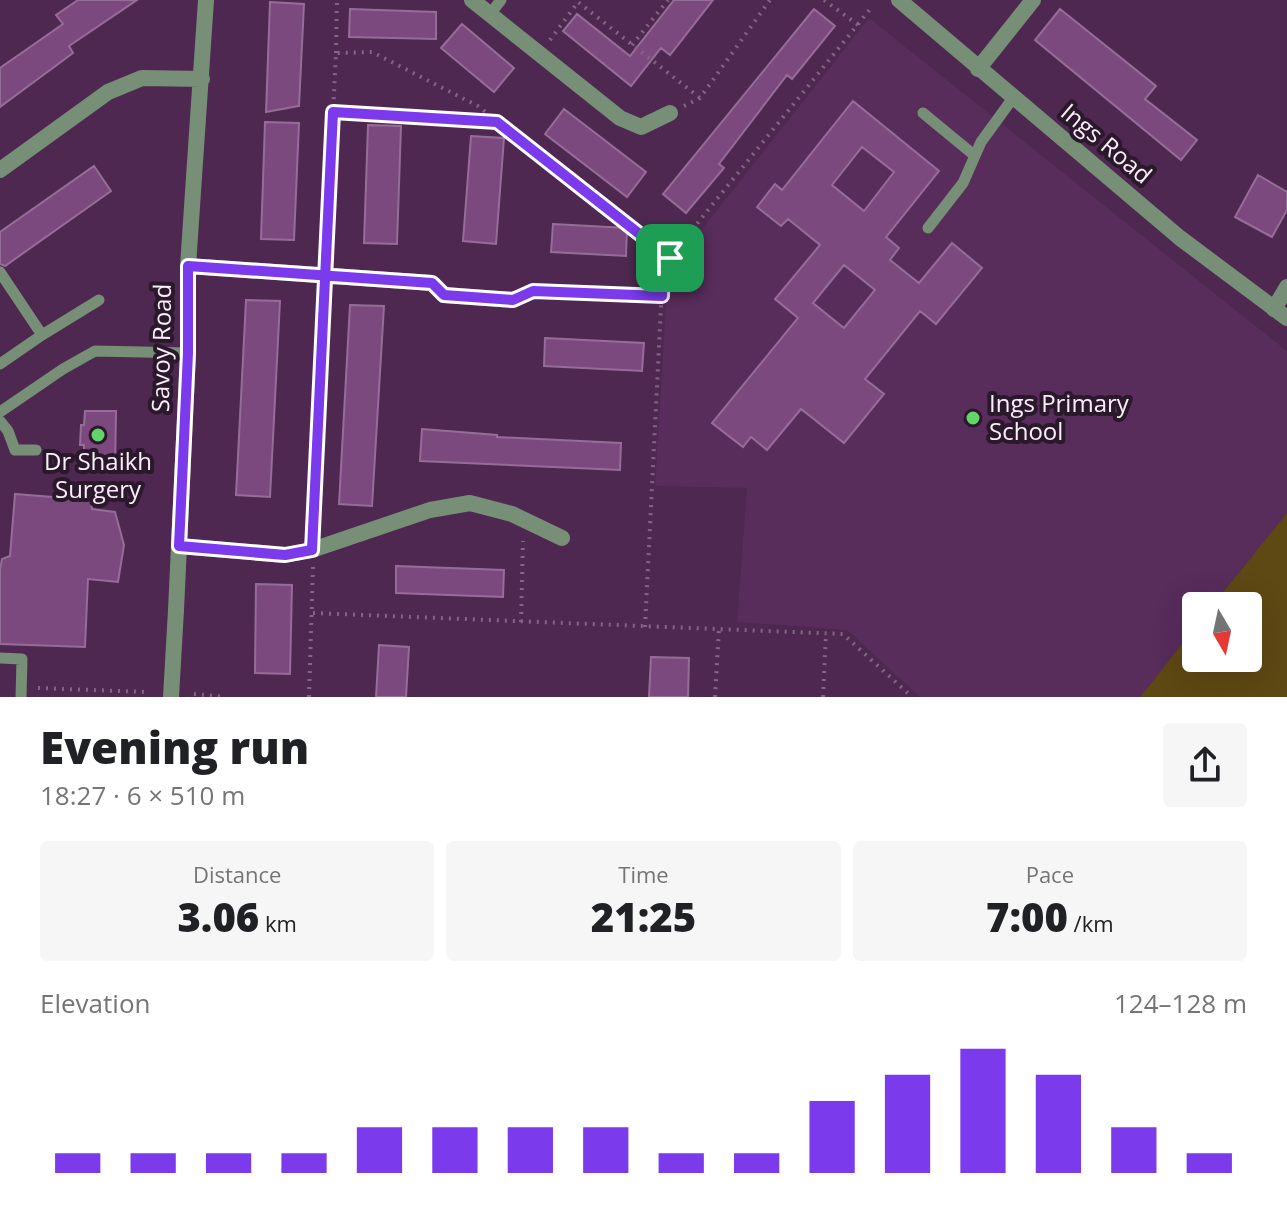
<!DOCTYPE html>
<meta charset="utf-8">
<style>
:root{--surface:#fff;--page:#f6f6f6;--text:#202124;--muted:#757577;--accent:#7c3aed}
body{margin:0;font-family:"Open Sans",sans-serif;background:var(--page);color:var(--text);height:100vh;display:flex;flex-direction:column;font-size:30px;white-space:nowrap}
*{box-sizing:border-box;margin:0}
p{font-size:26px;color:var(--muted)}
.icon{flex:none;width:44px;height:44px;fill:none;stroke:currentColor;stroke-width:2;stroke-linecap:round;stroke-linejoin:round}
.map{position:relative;height:697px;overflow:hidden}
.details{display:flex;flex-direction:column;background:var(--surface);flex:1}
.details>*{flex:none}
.needle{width:52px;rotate:171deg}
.buttons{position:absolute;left:1182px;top:592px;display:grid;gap:16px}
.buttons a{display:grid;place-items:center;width:80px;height:80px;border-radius:8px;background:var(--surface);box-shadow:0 8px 32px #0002;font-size:40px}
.pin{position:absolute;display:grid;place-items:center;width:68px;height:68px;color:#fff;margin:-34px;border-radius:16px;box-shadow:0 4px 12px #0006}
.round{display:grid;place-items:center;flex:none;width:84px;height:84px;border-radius:8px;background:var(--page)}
.summary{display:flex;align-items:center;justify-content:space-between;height:136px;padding:0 40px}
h1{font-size:44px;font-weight:800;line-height:60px}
.stats{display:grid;grid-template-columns:repeat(3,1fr);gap:12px;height:136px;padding:8px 40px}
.stats div{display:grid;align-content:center;border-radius:8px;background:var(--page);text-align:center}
.stats b{font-size:40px;font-weight:800}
.stats small{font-size:22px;font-weight:400}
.stats p{font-size:22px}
.chart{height:224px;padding:16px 40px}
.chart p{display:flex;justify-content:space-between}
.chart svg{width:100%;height:144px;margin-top:8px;stroke:var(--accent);stroke-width:6}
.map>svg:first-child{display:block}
</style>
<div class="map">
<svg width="1287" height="697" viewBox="0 0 1287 697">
<rect width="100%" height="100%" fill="#4e2850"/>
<!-- built -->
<path fill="#582c5b" d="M 869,18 L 1287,351 L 1287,513 L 1212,606 L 1196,606 L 1196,626 L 1140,697 L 920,697 L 847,630 L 737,622 L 747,488 L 655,486 L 668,272 Z"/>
<!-- green -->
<path fill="#5e4813" d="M 1287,513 L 1287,697 L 1140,697 L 1196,626 L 1196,658 L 1248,658 L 1248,606 L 1212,606 Z"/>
<!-- building -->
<path fill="#7c497f" stroke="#966c99" stroke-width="2" fill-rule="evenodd" d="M 78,0 L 137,0 L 69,46 L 73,53 L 0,107 L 0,68 L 63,24 L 56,15 Z
M 674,0 L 713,0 L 670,55 L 661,48 L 631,86 L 563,31 L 577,14 L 630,56 Z
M 270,2 L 304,4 L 299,106 L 266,112 Z
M 350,9 L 436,12 L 436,39 L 349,37 Z
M 814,9 L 835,26 L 792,79 L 787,75 L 719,164 L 724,168 L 686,213 L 663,194 Z
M 1060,9 L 1156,86 L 1145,99 L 1197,140 L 1181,160 L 1035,40 Z
M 462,24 L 514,68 L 494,92 L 441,48 Z
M 853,101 L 939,171 L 886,237 L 899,248 L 890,260 L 919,283 L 952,243 L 982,268 L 936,324 L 920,311 L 865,379 L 884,394 L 844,443 L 801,409 L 767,450 L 751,437 L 743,447 L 712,423 L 798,318 L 775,299 L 820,245 L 788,219 L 781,226 L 757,207 L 775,184 L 782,190 ZM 862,147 L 894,172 L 864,211 L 832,185 ZM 844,265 L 875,290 L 844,328 L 813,303 Z
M 564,109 L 646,172 L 627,197 L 545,134 Z
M 265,122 L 299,123 L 294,240 L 261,239 Z
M 368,125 L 401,126 L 397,244 L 364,243 Z
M 471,136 L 504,138 L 496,244 L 463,241 Z
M 94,166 L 111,191 L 5,266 L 0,264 L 0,232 Z
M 1258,175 L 1287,192 L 1287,210 L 1272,237 L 1235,217 Z
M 553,224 L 627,228 L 626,256 L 551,252 Z
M 246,300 L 280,301 L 270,497 L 236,495 Z
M 350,305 L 384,306 L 372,506 L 339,504 Z
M 545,338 L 644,343 L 642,371 L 544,366 Z
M 85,411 L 116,411 L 115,471 L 84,471 L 84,445 L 80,445 L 81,425 L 84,425 Z
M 422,429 L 497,435 L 497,437 L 621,443 L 620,470 L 420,461 Z
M 15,494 L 91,500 L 92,509 L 115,512 L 124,545 L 118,582 L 88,579 L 85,647 L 0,644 L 0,569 L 2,559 L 10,556 Z
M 396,566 L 504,570 L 503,597 L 396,593 Z
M 256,584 L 292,585 L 290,674 L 255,673 Z
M 379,645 L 409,647 L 406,697 L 376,697 Z
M 651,657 L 689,658 L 688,697 L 649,697 Z"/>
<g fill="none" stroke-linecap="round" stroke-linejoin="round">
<!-- path -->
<path stroke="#846585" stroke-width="4" stroke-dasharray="2 6" stroke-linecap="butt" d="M 824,0 L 858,25
M 550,40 L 578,2 L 700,98
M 632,45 L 668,0
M 336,53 L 337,0
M 684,106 L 700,98 L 770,0
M 333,112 L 494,121
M 326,259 L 336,53 L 372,52 L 478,106 L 670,258
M 528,293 L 533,291 L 662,296
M 313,531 L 324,292
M 313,613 L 843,634 L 912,697
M 521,622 L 523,541
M 645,627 L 663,266 L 871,8
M 38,688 L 147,692
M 194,694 L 225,697
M 309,697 L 313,567
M 715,697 L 719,629
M 823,697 L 826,633"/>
<!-- service -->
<path stroke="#768f76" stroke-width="11" d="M 490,14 L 501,0
M 923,113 L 974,155
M 928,228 L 963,183 L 981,142 L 1013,98
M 0,272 L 42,335 L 99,300
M 0,364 L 42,335
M 0,412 L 63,369 L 95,351 L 188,353
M 0,421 L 8,431 L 15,450 L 36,450
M 0,658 L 22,659 L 21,697"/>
<!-- minor -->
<path stroke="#768f76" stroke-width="16" d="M 472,0 L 620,118 L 641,127 L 670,113
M 978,69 L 1033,0
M 0,170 L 108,92 L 142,78 L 202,79
M 188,266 L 432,283 L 444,295 L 513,300
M 1274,309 L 1287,287
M 179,546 L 285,555 L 312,550 L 430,510 L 470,503 L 512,514 L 562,538
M 176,610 L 188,353 L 188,266 L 206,0"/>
<!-- tertiary -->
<path stroke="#768f76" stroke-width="16" d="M 899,0 L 1180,238 L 1287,318"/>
<!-- minor-bridge -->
<path stroke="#768f76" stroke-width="16" d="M 171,697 L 176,610"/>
</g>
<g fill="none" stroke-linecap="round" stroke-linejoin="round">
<defs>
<path id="route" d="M 670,258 L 663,266 L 662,296 L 533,291 L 513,300 L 444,295 L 432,283 L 188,266 L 188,353 L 179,546 L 285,555 L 312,550 L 333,112 L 497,122 L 670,258"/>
</defs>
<!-- route casing -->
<use href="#route" stroke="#fff" stroke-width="16"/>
<!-- route -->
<use href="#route" stroke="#7c3aed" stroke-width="10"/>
</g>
<!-- markers -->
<g fill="#62d469" stroke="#2a192b" stroke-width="3">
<circle cx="973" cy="418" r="8"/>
<circle cx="98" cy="435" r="8"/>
</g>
<g text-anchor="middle" stroke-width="8" stroke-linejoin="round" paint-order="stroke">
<!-- street labels -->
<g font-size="24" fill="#fcedfc" stroke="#2a192b">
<text transform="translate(1106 144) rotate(40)" y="8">Ings Road</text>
<text transform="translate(162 348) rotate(-89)" y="8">Savoy Road</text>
</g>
<!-- poi labels -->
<g font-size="24" fill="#fcedfc" stroke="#2a192b" text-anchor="start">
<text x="989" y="412">Ings Primary<tspan x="989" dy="28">School</tspan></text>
<text x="98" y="470" text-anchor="middle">Dr Shaikh<tspan x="98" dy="28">Surgery</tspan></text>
</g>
</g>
</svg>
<div class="buttons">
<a><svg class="needle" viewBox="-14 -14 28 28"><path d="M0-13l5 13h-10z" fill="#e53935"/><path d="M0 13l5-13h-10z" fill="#757577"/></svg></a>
</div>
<div class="pin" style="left:670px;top:258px;background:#1e9e55"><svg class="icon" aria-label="arrive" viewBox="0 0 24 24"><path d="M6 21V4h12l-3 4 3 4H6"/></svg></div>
</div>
<section class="details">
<div class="summary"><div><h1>Evening run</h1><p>18:27 · 6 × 510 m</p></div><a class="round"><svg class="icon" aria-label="share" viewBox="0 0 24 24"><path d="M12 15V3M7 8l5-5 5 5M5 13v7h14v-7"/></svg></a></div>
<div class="stats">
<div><p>Distance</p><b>3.06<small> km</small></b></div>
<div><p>Time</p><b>21:25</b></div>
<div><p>Pace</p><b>7:00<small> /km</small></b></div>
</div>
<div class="chart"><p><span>Elevation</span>124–128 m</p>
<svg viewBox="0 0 160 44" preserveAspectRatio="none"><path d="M5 44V38M15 44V38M25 44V38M35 44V38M45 44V30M55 44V30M65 44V30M75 44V30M85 44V38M95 44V38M105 44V22M115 44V14M125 44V6M135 44V14M145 44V30M155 44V38"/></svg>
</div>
</section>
